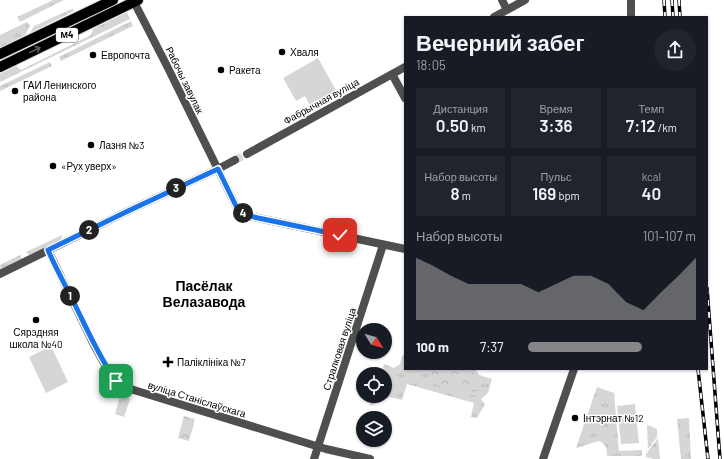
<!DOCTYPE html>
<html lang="ru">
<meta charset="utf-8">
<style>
:root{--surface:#171b24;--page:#20242c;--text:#f1f3f6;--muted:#9ea1a6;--accent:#858687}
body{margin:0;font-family:Barlow,sans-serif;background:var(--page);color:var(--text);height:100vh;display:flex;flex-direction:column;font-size:15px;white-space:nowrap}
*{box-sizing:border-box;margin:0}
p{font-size:13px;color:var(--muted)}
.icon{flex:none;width:22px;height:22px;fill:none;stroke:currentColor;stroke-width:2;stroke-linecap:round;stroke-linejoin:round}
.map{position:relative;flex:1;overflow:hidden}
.drawer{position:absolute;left:404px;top:16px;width:304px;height:354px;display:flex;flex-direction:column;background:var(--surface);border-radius:0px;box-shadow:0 1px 3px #0004}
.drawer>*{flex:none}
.needle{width:26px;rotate:127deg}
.buttons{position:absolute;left:356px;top:323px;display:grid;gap:8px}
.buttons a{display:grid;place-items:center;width:36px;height:36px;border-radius:50%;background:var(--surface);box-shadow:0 1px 3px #0004;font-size:20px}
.pin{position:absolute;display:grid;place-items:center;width:34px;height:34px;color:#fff;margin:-17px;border-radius:8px;box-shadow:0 2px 6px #0006}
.km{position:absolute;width:20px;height:20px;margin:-10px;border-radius:50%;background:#222;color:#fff;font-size:11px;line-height:20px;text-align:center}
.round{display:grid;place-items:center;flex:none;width:42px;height:42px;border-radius:21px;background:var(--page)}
.summary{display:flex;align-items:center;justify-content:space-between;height:68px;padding:0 12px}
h1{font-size:22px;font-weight:600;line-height:30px}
.figures{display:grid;grid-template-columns:repeat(3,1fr);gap:6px;height:68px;padding:4px 12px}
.figures div{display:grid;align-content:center;border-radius:0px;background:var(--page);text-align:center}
.figures b{font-size:17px;font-weight:600}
.figures small{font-size:11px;font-weight:400}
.figures p{font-size:11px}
.chart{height:112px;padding:8px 12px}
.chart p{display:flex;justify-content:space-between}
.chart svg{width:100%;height:72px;margin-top:4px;fill:var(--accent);opacity:.7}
ul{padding:0 12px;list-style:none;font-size:13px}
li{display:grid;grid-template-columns:64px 48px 1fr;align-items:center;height:30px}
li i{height:10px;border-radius:5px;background:var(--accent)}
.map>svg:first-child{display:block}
</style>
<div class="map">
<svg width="724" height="459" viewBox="0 0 724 459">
<defs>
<pattern id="grass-tufts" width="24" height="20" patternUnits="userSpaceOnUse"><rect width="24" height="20" fill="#d6d6d6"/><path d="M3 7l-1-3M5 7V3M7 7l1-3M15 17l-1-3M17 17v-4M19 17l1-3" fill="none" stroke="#b6b6b6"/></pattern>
<pattern id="park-crowns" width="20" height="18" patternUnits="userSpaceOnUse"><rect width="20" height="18" fill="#d6d6d6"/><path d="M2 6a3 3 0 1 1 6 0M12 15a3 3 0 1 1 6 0" fill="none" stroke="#b6b6b6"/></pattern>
</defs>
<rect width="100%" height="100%" fill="#fff"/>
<!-- grass -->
<path fill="url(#grass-tufts)" d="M 53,0 L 64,0 L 20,22 L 17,17 Z
M 73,9 L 74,11 L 30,33 L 34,26 L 69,10 Z
M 127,12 L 130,19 L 0,82 L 0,74 L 16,66 L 21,70 L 91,35 L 93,29 Z
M 131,21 L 133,26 L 61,61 L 59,57 Z
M 27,22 L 30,26 L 25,35 L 0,48 L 0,35 Z
M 50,62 L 52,66 L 0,91 L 0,86 Z
M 62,235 L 62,238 L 60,240 L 0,270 L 0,265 L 20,255 L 22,259 L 29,255 L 26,252 Z
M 405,355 L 405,369 L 474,369 L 476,370 L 479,375 L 492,379 L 488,393 L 481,399 L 485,404 L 477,418 L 471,417 L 474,403 L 407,384 L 402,400 L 390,397 L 370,406 L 374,396 L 385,396 L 385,374 L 381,374 L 384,364 L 394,368 L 400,364 L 402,356 Z
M 597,387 L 614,393 L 619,451 L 642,450 L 642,455 L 640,456 L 607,456 C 607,448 606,444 599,441 L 576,448 Z
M 689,418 L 691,459 L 681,459 L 677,419 Z
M 647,425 L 657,429 L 657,437 L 648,449 Z
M 658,438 L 660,459 L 654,459 L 646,457 L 646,454 Z"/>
<!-- park -->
<path fill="url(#park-crowns)" d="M 432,369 L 459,369 L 482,376 L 476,396 L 428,382 Z
M 184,416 L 195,419 L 189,441 L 178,438 Z"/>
<!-- pitch -->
<path fill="#d6d6d6" d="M 318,58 L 338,94 L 312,109 L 305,96 L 296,101 L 283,78 Z
M 51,346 L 68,382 L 46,393 L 29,357 Z
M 120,396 L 130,399 L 124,417 L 115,414 Z
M 635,404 L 639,443 L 621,444 L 617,406 Z"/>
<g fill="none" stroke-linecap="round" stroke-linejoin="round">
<!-- minor-tunnel -->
<path stroke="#d9d9d9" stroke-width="8" stroke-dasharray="8 4" stroke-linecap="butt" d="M 235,160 L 247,154"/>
<defs>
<path id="major" d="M 0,54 L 113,0
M 0,67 L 138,0"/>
</defs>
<!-- major casing -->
<use href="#major" stroke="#dbdbdb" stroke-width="12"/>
<!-- minor -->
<path stroke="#4f4f4f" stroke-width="8" d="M 133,0 L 167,66 L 237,208 C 242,215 250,216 258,218 L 405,249
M 502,0 L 507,10
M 494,17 L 525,0
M 631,17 L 631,0
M 392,74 L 405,98
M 247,154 L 405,67
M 48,250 L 94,345 L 109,372 L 115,381 L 124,387 L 326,449 L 370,459
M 0,274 L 128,211 L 218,169 L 235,160
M 314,459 L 383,245
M 543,459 L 574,369"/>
<!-- major -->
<use href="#major" stroke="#000" stroke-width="10"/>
<defs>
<path id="rail" d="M 664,0 L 665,17
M 672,0 L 673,17
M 679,0 L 680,17
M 707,288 L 720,459
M 698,369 L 708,459"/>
</defs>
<!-- rail casing -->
<use href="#rail" stroke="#000" stroke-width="3.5"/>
<!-- rail -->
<use href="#rail" stroke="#fff" stroke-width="2" stroke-dasharray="6" stroke-linecap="butt"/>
</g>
<!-- one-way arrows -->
<defs><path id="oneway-shaft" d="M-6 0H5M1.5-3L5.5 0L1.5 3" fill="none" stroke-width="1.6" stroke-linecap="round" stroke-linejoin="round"/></defs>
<use stroke="#595959" href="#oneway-shaft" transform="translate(35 50) rotate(-26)"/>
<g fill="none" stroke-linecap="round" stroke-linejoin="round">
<defs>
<path id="route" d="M 116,381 C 99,357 88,331 75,305 C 66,286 56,269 48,250 L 128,211 L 218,169 L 237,208 C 242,215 250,216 258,218 L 340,235"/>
</defs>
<!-- route casing -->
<use href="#route" stroke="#fff" stroke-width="8"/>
<!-- route -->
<use href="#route" stroke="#1a73e8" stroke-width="5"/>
</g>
<!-- markers -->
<g fill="#000" stroke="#fff" stroke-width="1.5">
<circle cx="282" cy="52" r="4"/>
<circle cx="93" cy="55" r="4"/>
<circle cx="221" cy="70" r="4"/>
<circle cx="15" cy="91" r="4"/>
<circle cx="91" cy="145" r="4"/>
<circle cx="53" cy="166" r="4"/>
<circle cx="36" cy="320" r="4"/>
<path d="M166 356h4v4h4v4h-4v4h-4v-4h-4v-4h4z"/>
<circle cx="575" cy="418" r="4"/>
</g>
<g text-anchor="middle" stroke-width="3" stroke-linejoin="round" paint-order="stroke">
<!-- shield labels -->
<rect fill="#fff" stroke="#4c4c4c" stroke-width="1" x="56" y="28" width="22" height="14" rx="3"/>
<g font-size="9" font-weight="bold" fill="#000">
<text x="67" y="38">М4</text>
</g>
<!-- poi labels -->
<g font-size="10" fill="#000" stroke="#fff" text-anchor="start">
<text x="290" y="56">Хваля</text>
<text x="101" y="59">Европочта</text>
<text x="229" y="74">Ракета</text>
<text x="23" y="89">ГАИ Ленинского<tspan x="23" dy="12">района</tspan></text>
<text x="99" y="149">Лазня №3</text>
<text x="61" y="170">«Рух уверх»</text>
<text x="36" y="336" text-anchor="middle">Сярэдняя<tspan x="36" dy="12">школа №40</tspan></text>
<text x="177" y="366">Паліклініка №7</text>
<text x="583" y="422">Інтэрнат №12</text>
</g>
<!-- street labels -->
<g font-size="10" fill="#000" stroke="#fff">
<text transform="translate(185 80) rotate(64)" y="4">Рабочы завулак</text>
<text transform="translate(321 101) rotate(-29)" y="4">Фабрычная вуліца</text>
<text transform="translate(339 349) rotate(-72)" y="4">Стралковая вуліца</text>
<text transform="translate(197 399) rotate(17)" y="4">вуліца Станіслаўскага</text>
</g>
<!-- district labels -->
<g font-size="14" font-weight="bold" fill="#000" stroke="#fff">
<text x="204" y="291">Пасёлак<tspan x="204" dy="16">Велазавода</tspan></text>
</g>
</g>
</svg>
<div class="buttons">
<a><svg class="needle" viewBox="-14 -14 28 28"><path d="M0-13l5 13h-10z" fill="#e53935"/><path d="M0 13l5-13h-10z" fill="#9ea1a6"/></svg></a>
<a><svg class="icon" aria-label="locate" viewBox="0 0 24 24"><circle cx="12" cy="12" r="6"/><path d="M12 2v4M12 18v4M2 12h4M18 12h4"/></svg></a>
<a><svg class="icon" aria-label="layers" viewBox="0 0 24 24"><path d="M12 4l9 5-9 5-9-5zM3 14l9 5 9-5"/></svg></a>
</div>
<div class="pin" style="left:116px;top:381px;background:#1e9e55"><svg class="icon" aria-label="arrive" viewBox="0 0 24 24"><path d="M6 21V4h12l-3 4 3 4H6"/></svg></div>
<div class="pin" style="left:340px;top:235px;background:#d93025"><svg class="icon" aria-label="check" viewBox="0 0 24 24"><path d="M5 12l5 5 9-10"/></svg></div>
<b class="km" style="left:70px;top:296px">1</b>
<b class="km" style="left:89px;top:230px">2</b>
<b class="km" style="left:176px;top:188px">3</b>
<b class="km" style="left:243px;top:213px">4</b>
<section class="drawer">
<div class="summary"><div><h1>Вечерний забег</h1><p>18:05</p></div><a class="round"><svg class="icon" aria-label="share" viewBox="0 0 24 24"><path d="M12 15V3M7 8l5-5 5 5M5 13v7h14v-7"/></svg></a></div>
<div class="figures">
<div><p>Дистанция</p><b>0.50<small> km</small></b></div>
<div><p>Время</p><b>3:36</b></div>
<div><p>Темп</p><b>7:12<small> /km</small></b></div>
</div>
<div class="figures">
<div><p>Набор высоты</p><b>8<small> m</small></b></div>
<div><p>Пульс</p><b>169<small> bpm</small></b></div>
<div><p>kcal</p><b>40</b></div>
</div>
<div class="chart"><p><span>Набор высоты</span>101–107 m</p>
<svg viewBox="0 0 160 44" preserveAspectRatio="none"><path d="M0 44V6L10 11L20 17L30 22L40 22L50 22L60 22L70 27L80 22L90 17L100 17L110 22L120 33L130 38L140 27L150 17L160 6V44z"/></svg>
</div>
<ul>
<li><b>100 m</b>7:37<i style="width:68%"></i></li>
</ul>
</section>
</div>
